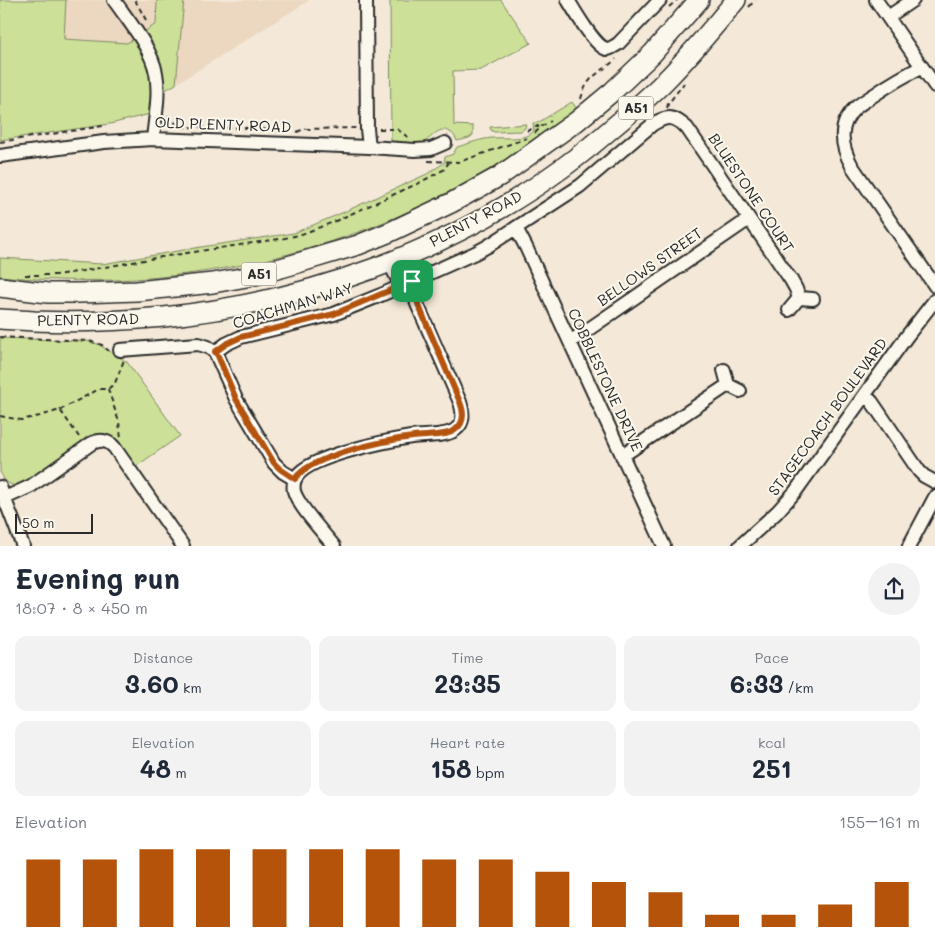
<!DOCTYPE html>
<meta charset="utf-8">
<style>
:root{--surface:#fff;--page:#f2f2f3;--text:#1f2937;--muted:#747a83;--accent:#b45309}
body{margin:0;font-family:Mali,sans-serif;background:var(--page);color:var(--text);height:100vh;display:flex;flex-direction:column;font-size:19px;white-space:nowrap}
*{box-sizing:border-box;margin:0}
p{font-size:16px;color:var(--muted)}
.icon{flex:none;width:28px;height:28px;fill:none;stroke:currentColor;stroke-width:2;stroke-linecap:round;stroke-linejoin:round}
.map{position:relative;height:546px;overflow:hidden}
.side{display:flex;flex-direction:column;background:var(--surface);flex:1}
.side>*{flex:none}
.scale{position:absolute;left:15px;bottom:12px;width:78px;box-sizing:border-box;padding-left:5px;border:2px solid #2b2b2b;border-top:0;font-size:14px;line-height:18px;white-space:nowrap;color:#2b2b2b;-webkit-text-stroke:4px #fbf7ec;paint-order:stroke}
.pin{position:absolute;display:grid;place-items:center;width:42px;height:42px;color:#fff;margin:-21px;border-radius:10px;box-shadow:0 2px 8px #0006}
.round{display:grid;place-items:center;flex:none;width:52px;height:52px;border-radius:26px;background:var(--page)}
.overview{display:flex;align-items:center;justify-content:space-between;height:85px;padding:0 15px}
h1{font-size:28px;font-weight:700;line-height:38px}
.figures{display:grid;grid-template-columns:repeat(3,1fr);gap:8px;height:85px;padding:5px 15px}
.figures div{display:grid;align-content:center;border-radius:12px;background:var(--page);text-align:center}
.figures b{font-size:25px;font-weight:700}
.figures small{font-size:14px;font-weight:400}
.figures p{font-size:14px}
.chart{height:140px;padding:10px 15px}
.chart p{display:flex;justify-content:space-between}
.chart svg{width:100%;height:90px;margin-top:5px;stroke:var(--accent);stroke-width:6}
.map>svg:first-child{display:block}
</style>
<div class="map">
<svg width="935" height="546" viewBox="0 0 935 546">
<rect width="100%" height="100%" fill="#f4e9d8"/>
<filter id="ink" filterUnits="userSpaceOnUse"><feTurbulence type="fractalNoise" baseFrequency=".02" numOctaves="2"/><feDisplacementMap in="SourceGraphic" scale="10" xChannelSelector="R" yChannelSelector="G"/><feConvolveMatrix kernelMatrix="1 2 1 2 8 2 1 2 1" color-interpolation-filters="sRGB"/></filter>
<g filter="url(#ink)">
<!-- built -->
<path fill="#ecd8c1" d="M 66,0 L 157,0 L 156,24 L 127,43 L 63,39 Z
M 184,0 L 310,0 L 176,84 Z"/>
<!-- green -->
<path fill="#cce197" stroke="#7c8661" d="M 0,0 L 66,0 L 64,39 L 127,43 L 134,39 C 153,69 152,80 150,114 L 110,124 L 0,140 Z
M 157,0 L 184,0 L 176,84 L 162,92 L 144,32 L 156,24 Z
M 390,0 L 501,0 L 531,43 L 481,70 L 453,71 L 454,125 L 473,126 L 473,135 L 469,138 L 457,141 C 455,137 454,134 450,132 C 437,124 431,142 419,144 C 411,146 400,144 391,143 Z
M 572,102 L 577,109 C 413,239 208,298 0,276 L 0,258 L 102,264 L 207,246 L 294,233 L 344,212 L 427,174 L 444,163 L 445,157 L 453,154 L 457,147 C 468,144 480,139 492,138 C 505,137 525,141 534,131 L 533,123 L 539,122 Z
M 526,124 L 525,128 L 521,131 L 494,132 L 491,130 L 490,127 Z
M 0,338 L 87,341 L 98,344 L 127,362 L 180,436 L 135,467 L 113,437 C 107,434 103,433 96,435 L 29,482 C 14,488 8,487 0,472 Z"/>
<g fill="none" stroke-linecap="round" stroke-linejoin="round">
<defs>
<path id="minor" d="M 114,0 C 129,22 151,47 156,73 C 160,94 155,118 153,139
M 366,0 L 367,129 L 369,147
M 568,0 C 574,10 596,48 607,49 C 611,49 614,46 618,44 L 660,0
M 876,0 L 935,86
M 888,17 L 913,0
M 922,67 C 905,75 890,84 874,95 C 868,99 861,103 855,108 C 837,126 841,146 852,166 L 935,286
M 0,156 L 104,142 L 153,139 L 369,147 L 415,150 L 431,149 L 445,143
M 516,228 L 526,247 L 664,546
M 389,262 L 397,278 L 406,290
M 789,310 L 799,298 L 813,299
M 570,342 L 749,219
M 120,350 L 198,344 L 208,347 L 215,352 L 226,344 L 241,337 L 334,314 L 381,295 L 475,253 L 488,246 L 580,186 L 653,124 C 668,115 674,116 687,128 L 791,280 L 796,289 L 799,298
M 215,352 L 236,399 L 274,463 L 283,472 L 295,479
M 724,370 L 728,385 L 740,391
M 865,395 L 872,402 L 919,471 L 924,476 L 935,482
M 622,456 L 728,385
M 0,487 L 23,546
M 5,498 L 31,486 L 92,443 C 101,439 107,440 114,447 L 183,546
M 334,546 C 324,534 297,504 294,491 C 293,486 294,480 297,476 C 310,456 387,441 411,437 C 424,435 445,437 455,430 C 465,423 463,412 460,402 L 417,304 L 410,271 L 404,256
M 740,546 L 777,512 L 795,492 L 907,336 L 935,300
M 909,546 L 935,497"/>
<path id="highway" d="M 0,287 L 48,293 L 79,293 L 137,291 L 213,283 L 252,276 L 288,266 L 358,245 L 390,232 L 451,203 L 500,176 L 577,121 L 613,91 L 652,54 L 699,0
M 0,319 C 11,320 22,320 34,321 C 77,323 120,321 164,317 C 306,302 449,252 565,166 C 580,155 596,142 611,129 C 629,114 647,99 664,82 C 690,56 713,28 736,0"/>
</defs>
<!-- minor casing -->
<use href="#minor" stroke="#2b2b2b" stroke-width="16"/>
<!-- highway casing -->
<use href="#highway" stroke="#2b2b2b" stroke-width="22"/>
<!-- path -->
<path stroke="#2b2b2b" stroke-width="2" stroke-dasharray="5 4" stroke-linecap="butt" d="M 135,0 L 146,20
M 669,7 L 677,0
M 749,7 L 755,0
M 581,99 C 587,75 599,75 616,59
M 667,108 L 668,104 L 684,83
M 168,116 L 169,116 L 179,127 L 250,128 L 278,131
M 379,129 L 397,129 L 409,138
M 527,131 L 538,126 L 539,129
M 297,132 L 304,129 L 357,128
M 535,133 L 542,126 L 551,121
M 0,142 L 103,126
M 428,161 L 459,162 L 527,138
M 25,275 L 55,275 L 77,272 L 155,258 L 285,238 L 299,235 L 331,223 L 419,183 L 445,169 L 448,163
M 0,337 L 89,341 L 102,345 L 109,351
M 108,389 L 119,422 L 121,438
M 60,410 L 99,389 L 108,389 L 115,383 L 124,360
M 0,416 L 21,420 L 40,416 L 60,410 L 79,437"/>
<!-- minor -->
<use href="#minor" stroke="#fbf7ec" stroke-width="12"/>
<!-- highway -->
<use href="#highway" stroke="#fbf7ec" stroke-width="19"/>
</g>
</g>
<g fill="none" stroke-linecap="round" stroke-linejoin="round" filter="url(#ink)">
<defs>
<path id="route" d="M 412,281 L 418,304 L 460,402 C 464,412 465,423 455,430 C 445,437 425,435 413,437 C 387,440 309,456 295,479 L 280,469 L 274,463 L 236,399 L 218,356 L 215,352 L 226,344 L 241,337 L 334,314 Z"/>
</defs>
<!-- route casing -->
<use href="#route" stroke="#fff" stroke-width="10"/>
<!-- route -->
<use href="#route" stroke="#b45309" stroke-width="6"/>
</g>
<g text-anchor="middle" stroke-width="4" stroke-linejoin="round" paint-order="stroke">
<!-- shield labels -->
<g fill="#fbf7ec" stroke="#696865" stroke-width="1">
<rect x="618.5" y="96.5" width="35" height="23" rx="4"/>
<rect x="241.5" y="262.5" width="35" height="23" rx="4"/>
</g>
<g font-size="14" font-weight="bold" fill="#2b2b2b">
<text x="636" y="113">A51</text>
<text x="259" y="279">A51</text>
</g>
<!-- street labels -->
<g font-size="15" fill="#2b2b2b" stroke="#fbf7ec">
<text transform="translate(223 125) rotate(2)" y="5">OLD PLENTY ROAD</text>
<text transform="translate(751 193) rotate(56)" y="5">BLUESTONE COURT</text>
<text transform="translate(476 219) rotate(-28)" y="5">PLENTY ROAD</text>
<text transform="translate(650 267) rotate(-35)" y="5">BELLOWS STREET</text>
<text transform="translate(293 306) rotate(-17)" y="5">COACHMAN WAY</text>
<text transform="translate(88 320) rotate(-1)" y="5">PLENTY ROAD</text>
<text transform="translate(605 380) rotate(65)" y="5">COBBLESTONE DRIVE</text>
<text transform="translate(828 417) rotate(-54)" y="5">STAGECOACH BOULEVARD</text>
</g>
</g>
</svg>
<div class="scale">50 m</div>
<div class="pin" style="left:412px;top:281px;background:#1e9e55"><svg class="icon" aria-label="arrive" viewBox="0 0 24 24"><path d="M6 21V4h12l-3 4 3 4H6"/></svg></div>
</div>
<section class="side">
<div class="overview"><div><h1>Evening run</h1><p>18:07 · 8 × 450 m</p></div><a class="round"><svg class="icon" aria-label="share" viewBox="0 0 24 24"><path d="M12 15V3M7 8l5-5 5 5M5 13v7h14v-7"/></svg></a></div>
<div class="figures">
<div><p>Distance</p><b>3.60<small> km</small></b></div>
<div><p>Time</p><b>23:35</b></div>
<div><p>Pace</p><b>6:33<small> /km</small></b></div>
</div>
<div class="figures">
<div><p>Elevation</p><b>48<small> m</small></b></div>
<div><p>Heart rate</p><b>158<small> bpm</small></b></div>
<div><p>kcal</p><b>251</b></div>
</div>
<div class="chart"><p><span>Elevation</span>155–161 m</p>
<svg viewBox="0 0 160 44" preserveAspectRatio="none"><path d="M5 44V11M15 44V11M25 44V6M35 44V6M45 44V6M55 44V6M65 44V6M75 44V11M85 44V11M95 44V17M105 44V22M115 44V27M125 44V38M135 44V38M145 44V33M155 44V22"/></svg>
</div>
</section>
